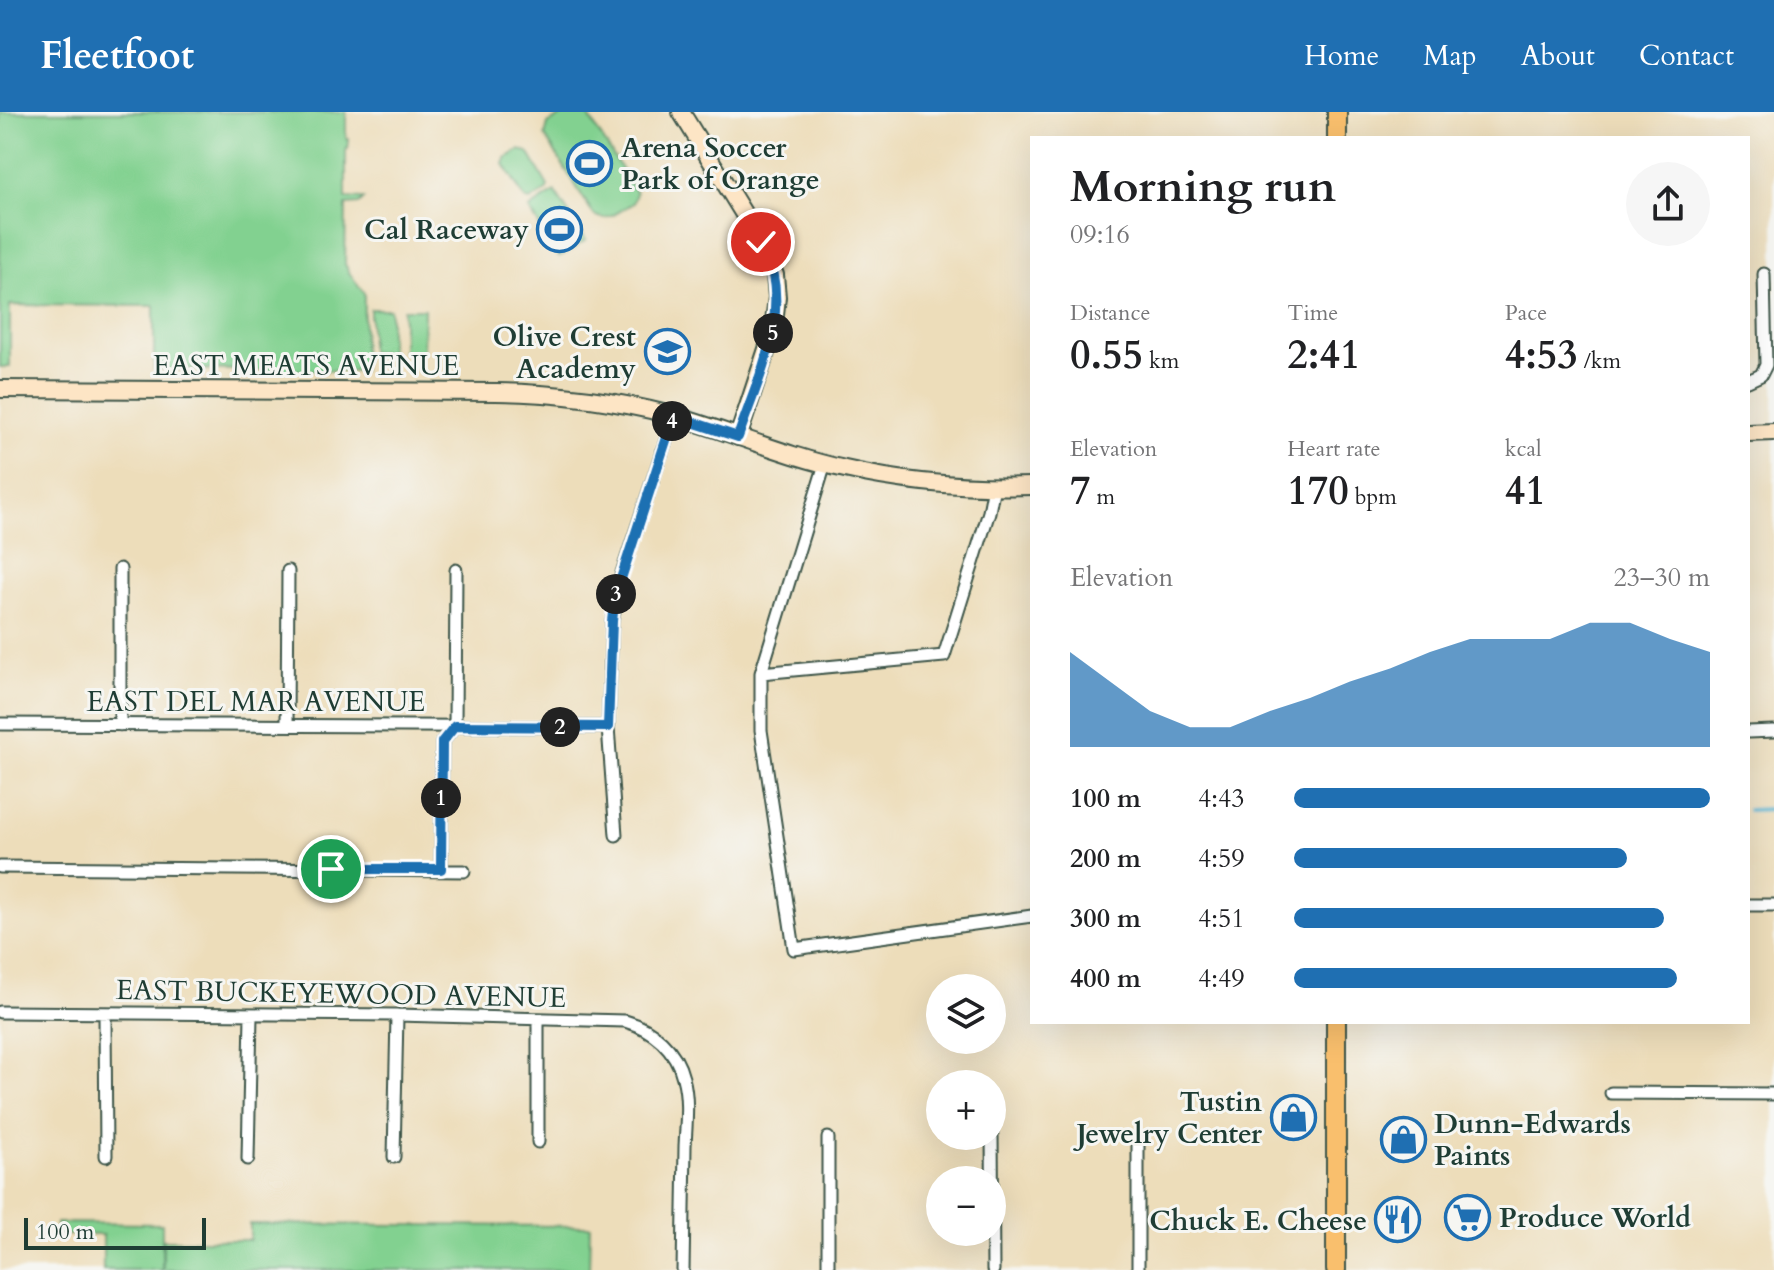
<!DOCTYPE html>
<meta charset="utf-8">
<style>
:root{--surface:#fff;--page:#f6f6f6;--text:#202124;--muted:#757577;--accent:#1f6fb2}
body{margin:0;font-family:Cardo,serif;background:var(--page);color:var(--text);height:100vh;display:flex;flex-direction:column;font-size:30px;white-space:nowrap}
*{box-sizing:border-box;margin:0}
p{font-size:26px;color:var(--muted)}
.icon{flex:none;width:44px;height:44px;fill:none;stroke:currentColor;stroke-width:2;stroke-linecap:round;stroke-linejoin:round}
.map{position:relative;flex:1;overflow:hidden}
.details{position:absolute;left:1030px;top:24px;width:720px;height:888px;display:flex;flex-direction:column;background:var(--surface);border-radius:0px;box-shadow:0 8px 32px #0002}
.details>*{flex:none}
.buttons{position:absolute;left:926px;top:862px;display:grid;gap:16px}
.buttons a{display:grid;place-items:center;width:80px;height:80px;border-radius:50%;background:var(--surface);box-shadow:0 8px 32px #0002;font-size:40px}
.scale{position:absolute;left:24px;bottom:20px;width:182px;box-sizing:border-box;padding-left:8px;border:4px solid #1f3d34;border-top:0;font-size:22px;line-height:28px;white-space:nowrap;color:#1f3d34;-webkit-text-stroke:6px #f6f6f2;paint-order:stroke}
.pin{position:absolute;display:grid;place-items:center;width:68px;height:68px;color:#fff;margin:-34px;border:4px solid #fff;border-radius:50%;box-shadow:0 2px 8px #0007}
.km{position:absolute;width:40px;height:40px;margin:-20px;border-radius:50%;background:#222;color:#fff;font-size:22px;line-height:40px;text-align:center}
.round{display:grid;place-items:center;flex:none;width:84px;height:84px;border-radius:42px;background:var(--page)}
.overview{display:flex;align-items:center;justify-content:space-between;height:136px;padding:0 40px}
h1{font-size:44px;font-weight:600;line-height:60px}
.figures{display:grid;grid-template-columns:repeat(3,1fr);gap:12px;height:136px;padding:8px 40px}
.figures div{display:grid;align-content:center}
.figures b{font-size:40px;font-weight:600}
.figures small{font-size:22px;font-weight:400}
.figures p{font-size:22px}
.chart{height:224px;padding:16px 40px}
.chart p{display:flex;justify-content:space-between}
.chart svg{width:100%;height:144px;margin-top:8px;fill:var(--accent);opacity:.7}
ul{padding:0 40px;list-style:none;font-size:26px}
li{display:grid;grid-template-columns:128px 96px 1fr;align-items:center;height:60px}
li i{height:20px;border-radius:10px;background:var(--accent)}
header{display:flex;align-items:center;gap:48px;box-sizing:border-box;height:112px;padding:0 40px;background:var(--accent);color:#fff}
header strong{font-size:38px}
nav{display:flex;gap:44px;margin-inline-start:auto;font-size:28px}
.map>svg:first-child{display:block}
</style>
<header>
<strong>Fleetfoot</strong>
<nav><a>Home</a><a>Map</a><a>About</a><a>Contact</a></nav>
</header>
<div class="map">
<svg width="1774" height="1158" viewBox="0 0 1774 1158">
<rect width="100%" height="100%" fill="#f6f6f2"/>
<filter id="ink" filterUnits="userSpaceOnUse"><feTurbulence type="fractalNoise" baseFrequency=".0125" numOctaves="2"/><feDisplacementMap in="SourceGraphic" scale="16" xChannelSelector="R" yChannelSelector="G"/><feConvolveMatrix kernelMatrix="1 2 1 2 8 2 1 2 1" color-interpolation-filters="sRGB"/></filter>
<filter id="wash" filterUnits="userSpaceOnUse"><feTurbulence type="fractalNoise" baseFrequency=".006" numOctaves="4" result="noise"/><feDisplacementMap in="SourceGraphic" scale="32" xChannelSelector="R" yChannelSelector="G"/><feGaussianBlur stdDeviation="1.8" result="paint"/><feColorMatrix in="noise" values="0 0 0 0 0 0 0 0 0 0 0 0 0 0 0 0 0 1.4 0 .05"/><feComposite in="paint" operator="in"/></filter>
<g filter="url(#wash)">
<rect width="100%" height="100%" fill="#edddba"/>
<!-- green -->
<path fill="#82d190" stroke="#508762" stroke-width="2" d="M 0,0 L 346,0 L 346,27 L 349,27 L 348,37 L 346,37 L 346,86 L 364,87 L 359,92 L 346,93 L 345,152 L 350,162 L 364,181 L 363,259 L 154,257 L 154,194 L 10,193 L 10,255 L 0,255 Z
M 568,0 L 586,0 L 636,81 L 633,91 C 620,98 607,112 594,103 L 545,24 L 548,12 Z
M 520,38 L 528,40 L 548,74 L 546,79 L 530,89 L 525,87 L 504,52 L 506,46 Z
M 555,80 L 586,128 L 559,145 L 529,97 Z
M 370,197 L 390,197 L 390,240 L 370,240 Z
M 403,197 L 424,197 L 423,240 L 403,240 Z
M 56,1111 L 162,1112 L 162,1158 L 103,1158 L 103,1123 L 56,1123 Z
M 250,1112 L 590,1114 L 589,1158 L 163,1158 L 163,1128 L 250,1128 Z"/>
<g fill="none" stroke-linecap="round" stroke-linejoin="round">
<!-- stream -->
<path stroke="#56b6d4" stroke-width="4" d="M 1748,698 L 1774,697"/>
</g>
</g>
<g filter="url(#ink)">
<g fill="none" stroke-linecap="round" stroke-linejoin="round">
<defs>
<path id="street" d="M 1748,269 L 1761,263 L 1766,253 L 1764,162
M 825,352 L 761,561 L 761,618 L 794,837 L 1032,804
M 761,561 L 944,544 L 989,400 L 994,374
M 0,612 L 608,615
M 120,613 L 120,457
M 287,613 L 288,459
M 1748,620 L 1774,619
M 616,723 L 608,615 L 612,509 L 621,464 L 674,304
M 0,755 L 464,759
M 441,757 L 442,630 L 455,614 L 456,458
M 1748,793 L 1774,793
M 0,900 L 397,903 L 625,909 C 653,917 676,937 683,966 C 689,987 686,1013 685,1034 C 684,1076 684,1117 683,1158
M 105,902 L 106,1044
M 538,907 L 538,1030
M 1611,981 L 1774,982
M 992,1021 L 993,1158
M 394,1045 L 397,903
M 248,1047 L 251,903
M 828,1158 L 828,1026
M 1138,1158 L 1138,1028"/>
<path id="secondary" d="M 681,0 L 761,130 L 775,163 L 777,185 L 773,219 L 738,325
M 0,277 L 496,280 C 555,281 613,288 671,303 C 729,319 785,344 845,357 C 906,371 969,376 1032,374
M 1748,321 L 1774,320"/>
<path id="primary" d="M 1337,26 L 1337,0
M 1336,1158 L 1336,910"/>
</defs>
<!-- street casing -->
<use href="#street" stroke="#3e5548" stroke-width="15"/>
<!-- secondary casing -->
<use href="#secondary" stroke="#3e5548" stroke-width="20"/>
<!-- primary casing -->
<use href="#primary" stroke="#3e5548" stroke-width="22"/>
<!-- street -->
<use href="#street" stroke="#fff" stroke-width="11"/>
<!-- secondary -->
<use href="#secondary" stroke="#fde5c5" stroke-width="16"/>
<!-- primary -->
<use href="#primary" stroke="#f9bf6d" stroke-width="18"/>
</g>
</g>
<g fill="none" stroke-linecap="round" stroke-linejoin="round" filter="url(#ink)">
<defs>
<path id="route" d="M 331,757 L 441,757 L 442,630 L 455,614 L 608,615 L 612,509 L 615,485 L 674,304 L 738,325 C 759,263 796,194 761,130"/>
</defs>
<!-- route casing -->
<use href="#route" stroke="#fff" stroke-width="16"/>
<!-- route -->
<use href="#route" stroke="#1f6fb2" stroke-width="10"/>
</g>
<!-- icons -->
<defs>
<symbol id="stadium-ring" viewBox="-11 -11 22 22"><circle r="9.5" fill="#f6f6f2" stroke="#1f6fb2" stroke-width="1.5"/><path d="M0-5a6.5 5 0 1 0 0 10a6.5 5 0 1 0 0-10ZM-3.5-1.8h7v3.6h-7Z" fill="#1f6fb2"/></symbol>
<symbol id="school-ring" viewBox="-11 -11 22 22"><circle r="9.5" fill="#f6f6f2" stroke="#1f6fb2" stroke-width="1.5"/><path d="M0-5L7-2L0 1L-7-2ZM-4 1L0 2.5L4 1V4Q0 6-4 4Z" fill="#1f6fb2"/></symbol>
<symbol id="shop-ring" viewBox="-11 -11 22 22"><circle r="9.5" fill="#f6f6f2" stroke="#1f6fb2" stroke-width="1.5"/><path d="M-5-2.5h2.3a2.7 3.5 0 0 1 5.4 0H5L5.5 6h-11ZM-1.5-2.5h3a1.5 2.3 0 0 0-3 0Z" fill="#1f6fb2"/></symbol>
<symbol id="supermarket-ring" viewBox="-11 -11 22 22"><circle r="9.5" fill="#f6f6f2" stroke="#1f6fb2" stroke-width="1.5"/><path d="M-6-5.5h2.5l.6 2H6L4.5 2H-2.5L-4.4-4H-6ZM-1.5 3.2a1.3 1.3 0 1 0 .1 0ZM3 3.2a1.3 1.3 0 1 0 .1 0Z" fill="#1f6fb2"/></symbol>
<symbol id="restaurant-ring" viewBox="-11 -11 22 22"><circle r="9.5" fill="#f6f6f2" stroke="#1f6fb2" stroke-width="1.5"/><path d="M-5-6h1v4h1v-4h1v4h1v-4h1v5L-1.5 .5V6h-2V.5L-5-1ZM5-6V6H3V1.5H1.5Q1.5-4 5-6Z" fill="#1f6fb2"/></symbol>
</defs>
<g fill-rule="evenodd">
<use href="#stadium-ring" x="564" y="26" width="51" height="51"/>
<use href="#stadium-ring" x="534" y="92" width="51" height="51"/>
<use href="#school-ring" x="642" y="214" width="51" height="51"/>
<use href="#shop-ring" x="1268" y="980" width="51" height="51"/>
<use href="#shop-ring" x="1378" y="1002" width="51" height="51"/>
<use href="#supermarket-ring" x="1442" y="1080" width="51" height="51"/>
<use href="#restaurant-ring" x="1372" y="1082" width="51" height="51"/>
</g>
<g text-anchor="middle" stroke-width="6" stroke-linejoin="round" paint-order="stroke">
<!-- poi labels -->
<g font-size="28" font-weight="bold" fill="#1f3d34" stroke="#f6f6f2" text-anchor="end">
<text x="621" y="45" text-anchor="start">Arena Soccer<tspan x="621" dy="32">Park of Orange</tspan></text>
<text x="529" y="127">Cal Raceway</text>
<text x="636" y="234">Olive Crest<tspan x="636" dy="32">Academy</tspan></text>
<text x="1262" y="999">Tustin<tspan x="1262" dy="32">Jewelry Center</tspan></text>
<text x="1434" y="1021" text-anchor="start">Dunn-Edwards<tspan x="1434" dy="32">Paints</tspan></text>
<text x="1499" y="1115" text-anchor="start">Produce World</text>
<text x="1367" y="1118">Chuck E. Cheese</text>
</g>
<!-- street labels -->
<g font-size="28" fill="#1f3d34" stroke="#f6f6f2">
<text x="306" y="263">EAST MEATS AVENUE</text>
<text x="256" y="599">EAST DEL MAR AVENUE</text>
<text transform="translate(341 881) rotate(1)" y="10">EAST BUCKEYEWOOD AVENUE</text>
</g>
</g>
</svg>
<div class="buttons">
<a><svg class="icon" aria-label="layers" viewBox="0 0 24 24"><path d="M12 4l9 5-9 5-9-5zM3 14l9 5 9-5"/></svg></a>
<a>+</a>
<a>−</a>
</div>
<div class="scale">100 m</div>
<div class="pin" style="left:331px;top:757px;background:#1e9e55"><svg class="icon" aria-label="arrive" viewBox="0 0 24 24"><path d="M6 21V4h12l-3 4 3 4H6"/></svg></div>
<div class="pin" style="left:761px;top:130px;background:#d93025"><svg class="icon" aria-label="check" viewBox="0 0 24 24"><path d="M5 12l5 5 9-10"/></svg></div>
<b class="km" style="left:441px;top:686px">1</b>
<b class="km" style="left:560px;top:615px">2</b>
<b class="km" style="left:616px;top:482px">3</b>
<b class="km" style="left:672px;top:309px">4</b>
<b class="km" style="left:773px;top:221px">5</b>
<section class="details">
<div class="overview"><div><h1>Morning run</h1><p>09:16</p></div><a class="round"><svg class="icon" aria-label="share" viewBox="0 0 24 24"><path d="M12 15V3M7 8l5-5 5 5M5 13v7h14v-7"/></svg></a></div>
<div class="figures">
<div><p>Distance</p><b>0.55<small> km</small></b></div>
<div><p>Time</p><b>2:41</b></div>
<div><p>Pace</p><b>4:53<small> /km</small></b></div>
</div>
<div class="figures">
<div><p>Elevation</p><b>7<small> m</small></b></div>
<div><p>Heart rate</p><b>170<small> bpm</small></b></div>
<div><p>kcal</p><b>41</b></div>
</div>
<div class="chart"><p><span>Elevation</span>23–30 m</p>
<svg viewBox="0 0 160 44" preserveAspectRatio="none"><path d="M0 44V15L10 24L20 33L30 38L40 38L50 33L60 29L70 24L80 20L90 15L100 11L110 11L120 11L130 6L140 6L150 11L160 15V44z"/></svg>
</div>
<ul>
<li><b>100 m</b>4:43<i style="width:100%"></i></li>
<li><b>200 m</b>4:59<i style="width:80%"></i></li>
<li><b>300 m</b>4:51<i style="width:89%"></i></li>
<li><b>400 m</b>4:49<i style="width:92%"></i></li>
</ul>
</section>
</div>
